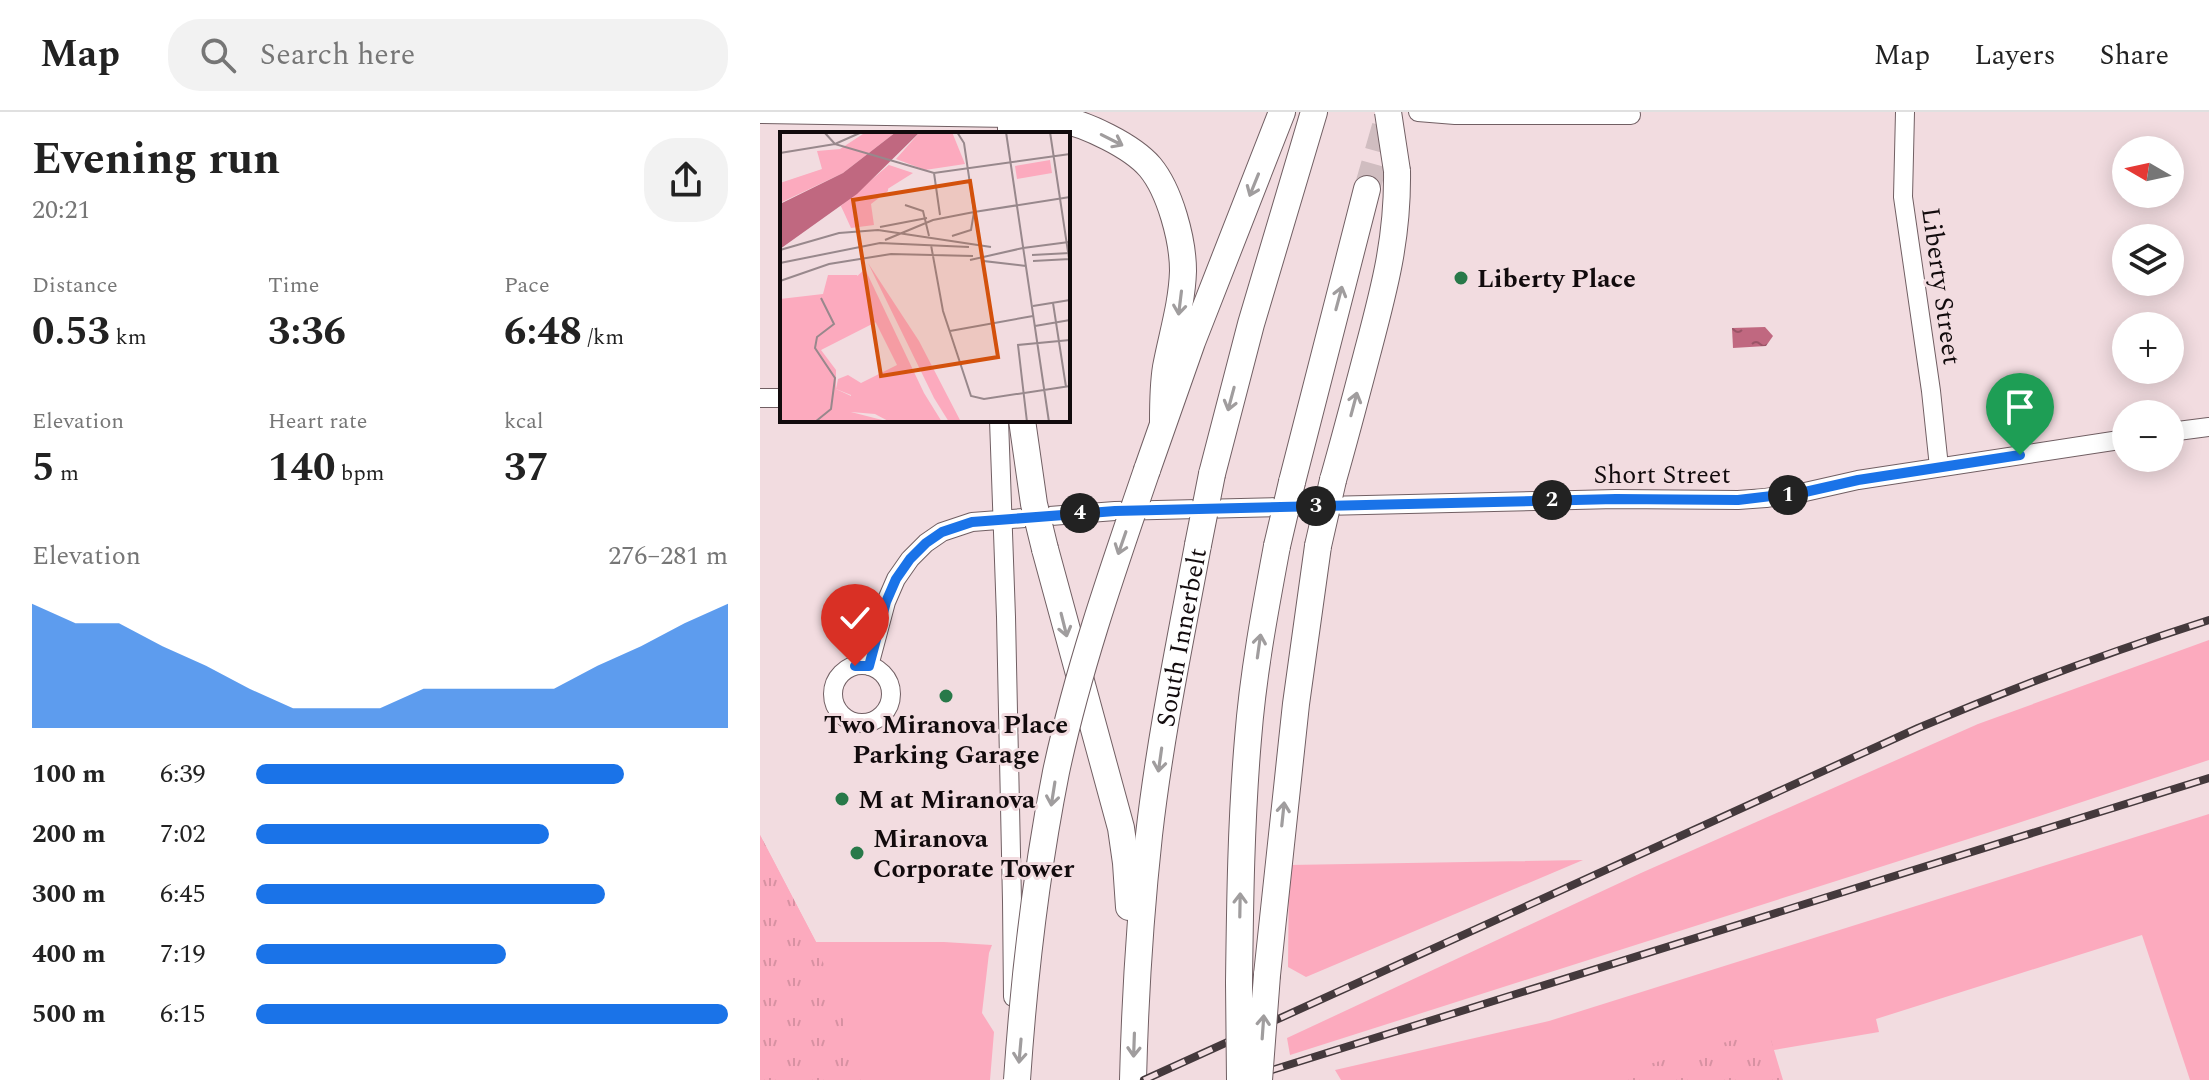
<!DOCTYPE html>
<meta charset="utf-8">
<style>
:root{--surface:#fff;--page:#f2f2f2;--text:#222;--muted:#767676;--line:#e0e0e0;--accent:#1a73e8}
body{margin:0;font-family:Spectral,serif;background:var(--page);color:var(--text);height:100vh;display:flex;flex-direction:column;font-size:30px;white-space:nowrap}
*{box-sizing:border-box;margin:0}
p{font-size:26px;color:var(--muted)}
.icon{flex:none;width:44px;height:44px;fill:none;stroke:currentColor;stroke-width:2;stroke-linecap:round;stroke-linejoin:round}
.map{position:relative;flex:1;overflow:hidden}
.side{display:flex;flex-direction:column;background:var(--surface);width:760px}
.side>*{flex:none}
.needle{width:52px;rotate:279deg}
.buttons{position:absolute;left:1352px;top:24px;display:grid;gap:16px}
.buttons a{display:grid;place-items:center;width:72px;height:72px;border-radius:50%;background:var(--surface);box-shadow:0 4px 20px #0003;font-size:40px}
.pin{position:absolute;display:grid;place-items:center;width:68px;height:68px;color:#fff;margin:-82px -34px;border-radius:50% 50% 50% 0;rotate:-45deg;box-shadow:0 0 8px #0007}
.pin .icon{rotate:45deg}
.km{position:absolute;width:40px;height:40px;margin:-20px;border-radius:50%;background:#222;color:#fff;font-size:22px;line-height:40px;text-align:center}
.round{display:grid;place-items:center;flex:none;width:84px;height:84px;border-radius:32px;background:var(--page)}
.headline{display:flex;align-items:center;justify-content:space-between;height:136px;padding:0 32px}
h1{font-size:44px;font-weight:700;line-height:60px}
.metrics{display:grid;grid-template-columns:repeat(3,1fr);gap:12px;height:136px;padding:8px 32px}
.metrics div{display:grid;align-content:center}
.metrics b{font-size:40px;font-weight:700}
.metrics small{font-size:22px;font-weight:400}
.metrics p{font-size:22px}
.chart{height:224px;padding:16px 32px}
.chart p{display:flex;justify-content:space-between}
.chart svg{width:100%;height:144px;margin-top:8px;fill:var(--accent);opacity:.7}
ul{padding:0 32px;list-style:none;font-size:26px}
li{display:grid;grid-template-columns:128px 96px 1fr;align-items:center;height:60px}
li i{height:20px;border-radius:10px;background:var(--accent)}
header{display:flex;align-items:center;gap:48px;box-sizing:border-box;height:112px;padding:0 40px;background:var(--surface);border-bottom:2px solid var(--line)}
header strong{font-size:38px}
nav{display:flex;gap:44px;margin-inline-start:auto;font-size:28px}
.search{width:560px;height:72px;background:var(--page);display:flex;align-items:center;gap:20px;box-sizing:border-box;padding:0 28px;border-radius:32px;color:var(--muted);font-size:30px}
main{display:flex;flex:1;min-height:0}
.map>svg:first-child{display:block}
</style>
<header>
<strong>Map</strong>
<div class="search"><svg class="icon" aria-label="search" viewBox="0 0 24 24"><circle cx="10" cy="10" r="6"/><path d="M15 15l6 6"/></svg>Search here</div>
<nav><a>Map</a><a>Layers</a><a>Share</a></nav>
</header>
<main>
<section class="side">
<div class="headline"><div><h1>Evening run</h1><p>20:21</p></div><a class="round"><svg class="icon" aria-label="share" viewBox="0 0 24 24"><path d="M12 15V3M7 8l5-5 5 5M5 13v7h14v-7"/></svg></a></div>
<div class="metrics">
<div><p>Distance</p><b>0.53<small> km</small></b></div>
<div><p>Time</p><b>3:36</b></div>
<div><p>Pace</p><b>6:48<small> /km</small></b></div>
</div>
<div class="metrics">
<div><p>Elevation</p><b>5<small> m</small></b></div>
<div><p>Heart rate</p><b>140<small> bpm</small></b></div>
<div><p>kcal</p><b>37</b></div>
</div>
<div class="chart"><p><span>Elevation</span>276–281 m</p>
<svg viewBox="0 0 160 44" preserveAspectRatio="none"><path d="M0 44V6L10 12L20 12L30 19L40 25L50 32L60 38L70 38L80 38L90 32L100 32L110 32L120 32L130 25L140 19L150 12L160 6V44z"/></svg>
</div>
<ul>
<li><b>100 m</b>6:39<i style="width:78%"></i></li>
<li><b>200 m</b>7:02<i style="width:62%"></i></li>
<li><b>300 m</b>6:45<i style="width:74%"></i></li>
<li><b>400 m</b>7:19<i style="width:53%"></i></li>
<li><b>500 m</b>6:15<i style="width:100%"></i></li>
</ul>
</section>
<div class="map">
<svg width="1449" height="968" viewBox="0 0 1449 968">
<defs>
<pattern id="park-tufts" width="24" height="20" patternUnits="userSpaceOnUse" patternTransform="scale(2)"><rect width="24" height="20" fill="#fcaabe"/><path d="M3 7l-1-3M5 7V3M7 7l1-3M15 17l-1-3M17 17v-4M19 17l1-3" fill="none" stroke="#d791a2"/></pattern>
<pattern id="water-ripples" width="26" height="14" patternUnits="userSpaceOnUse" patternTransform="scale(2)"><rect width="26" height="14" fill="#c06880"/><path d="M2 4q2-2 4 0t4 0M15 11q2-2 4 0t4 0" fill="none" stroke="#9b5467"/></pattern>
</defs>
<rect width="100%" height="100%" fill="#f2dce0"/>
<!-- grass -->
<path fill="#fcaabe" d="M 1449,528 L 1449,648 L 1249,714 L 530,943 L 527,926 L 881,761 L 1218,612 Z
M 1449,702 L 1449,968 L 1430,968 L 1382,823 L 1116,907 L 1119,920 L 1014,938 L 974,968 L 581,968 L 575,958 L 789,909 Z
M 0,723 L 56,830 L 184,830 L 232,833 L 229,841 L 222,901 L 234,920 L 230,968 L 50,968 Z
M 823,748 L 546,865 L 528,855 L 529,753 Z"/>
<!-- park -->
<path fill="url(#park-tufts)" d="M 0,723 L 56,830 L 99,954 L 101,968 L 0,968 Z
M 1008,918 L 1023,968 L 834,968 Z"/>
<!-- water -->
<path fill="url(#water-ripples)" d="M 1005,215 L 1013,224 L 1006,234 L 973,236 L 972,216 Z"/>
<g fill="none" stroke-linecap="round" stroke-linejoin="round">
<!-- highway-tunnel -->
<path stroke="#d0bdc0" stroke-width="26" stroke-dasharray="26 13" stroke-linecap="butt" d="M 607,77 L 629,0"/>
<defs>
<path id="minor" d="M 658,0 L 695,3 L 871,3
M 1145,0 L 1143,85 L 1171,279 L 1179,355
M 0,2 L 250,6 L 247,17
M 0,286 L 22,286
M 239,308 L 246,505 L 252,789 L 253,885
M 1410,320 L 1449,315
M73 582a29 29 0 1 1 58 0a29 29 0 1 1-58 0Z
M 109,554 L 126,490 L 136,467 L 150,447 L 166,431 L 182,420 L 212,410 L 355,399 L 856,387 L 978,388 L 1006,386 L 1045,380 L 1098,368 L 1366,327"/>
<g id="highway">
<path d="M 252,22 L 250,6 C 266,6 283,4 299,7 C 326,12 372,34 390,55 C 410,79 423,128 423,159 C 422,192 412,223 406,255 C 403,273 403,292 403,310"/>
<path d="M 387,358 L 432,230 L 522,0"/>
<path d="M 452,362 L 491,212 L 554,0"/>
<path d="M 573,368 C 585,326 596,284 607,242 C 624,178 638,127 637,59"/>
<path d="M 532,370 L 607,77"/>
<path d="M 285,437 L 361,716 L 366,751 L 369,795"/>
<path d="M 507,863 L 536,592 L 558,434"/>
<path d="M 479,871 C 480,790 481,709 488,627 C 493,562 505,498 517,434"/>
<path id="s1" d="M 373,968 C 375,886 380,805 389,723 C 400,626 420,530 438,433"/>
</g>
</defs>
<!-- minor casing -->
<use href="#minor" stroke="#715f63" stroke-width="20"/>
<!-- highway casing -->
<use href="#highway" stroke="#715f63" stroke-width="28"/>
<!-- minor -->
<use href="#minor" stroke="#fff" stroke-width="18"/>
<!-- highway -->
<use href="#highway" stroke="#fff" stroke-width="26"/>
<defs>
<path id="rail" d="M 384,968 L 1158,616 C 1255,575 1349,540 1449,508
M 480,968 L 1449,666"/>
</defs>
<!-- rail casing -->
<use href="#rail" stroke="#44393c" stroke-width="8"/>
<!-- rail -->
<use href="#rail" stroke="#f2dce0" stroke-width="5" stroke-dasharray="15" stroke-linecap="butt"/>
<defs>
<path id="highway-bridge" d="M 628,0 L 637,59
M 262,308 L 274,392 L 285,437
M 438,433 L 452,362
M 517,434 L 532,370
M 558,434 L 573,368
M 479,871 L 480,968
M 257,968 C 264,865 276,761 296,660 C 318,557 353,457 387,358
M 499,968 L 507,863"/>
</defs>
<!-- highway-bridge casing -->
<use href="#highway-bridge" stroke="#715f63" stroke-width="28" stroke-linecap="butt"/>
<!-- highway-bridge -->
<use href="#highway-bridge" stroke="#fff" stroke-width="26"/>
</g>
<!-- one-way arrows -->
<defs><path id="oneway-shaft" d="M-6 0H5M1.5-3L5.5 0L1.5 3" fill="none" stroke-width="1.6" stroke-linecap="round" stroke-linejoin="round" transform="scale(2)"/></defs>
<g stroke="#a09d9e">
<use href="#oneway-shaft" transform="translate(352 28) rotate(27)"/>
<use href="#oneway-shaft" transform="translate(494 73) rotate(112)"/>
<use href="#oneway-shaft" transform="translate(579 186) rotate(-75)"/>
<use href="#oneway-shaft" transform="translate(420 191) rotate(97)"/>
<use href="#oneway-shaft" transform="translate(471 287) rotate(105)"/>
<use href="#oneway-shaft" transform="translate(594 292) rotate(-75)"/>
<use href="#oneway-shaft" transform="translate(362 431) rotate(109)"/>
<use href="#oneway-shaft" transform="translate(304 513) rotate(76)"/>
<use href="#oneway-shaft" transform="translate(499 534) rotate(-82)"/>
<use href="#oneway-shaft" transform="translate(400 648) rotate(98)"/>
<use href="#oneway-shaft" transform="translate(293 682) rotate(99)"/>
<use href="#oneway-shaft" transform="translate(523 702) rotate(-84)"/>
<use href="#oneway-shaft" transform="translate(480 793) rotate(-89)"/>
<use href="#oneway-shaft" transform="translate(503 915) rotate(-86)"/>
<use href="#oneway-shaft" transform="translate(374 933) rotate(92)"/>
<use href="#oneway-shaft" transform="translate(260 939) rotate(95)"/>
</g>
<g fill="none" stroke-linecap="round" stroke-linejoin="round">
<defs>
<path id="route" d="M 95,554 L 109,554 L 126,490 L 136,467 L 150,447 L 166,431 L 182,420 L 212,410 L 355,399 L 856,387 L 978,388 L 1045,380 L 1098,368 L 1260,343"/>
</defs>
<!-- route casing -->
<use href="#route" stroke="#fff" stroke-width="16"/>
<!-- route -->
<use href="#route" stroke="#1a73e8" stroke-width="10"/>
</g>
<!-- markers -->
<g fill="#287949" stroke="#f2dce0" stroke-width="3">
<circle cx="701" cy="166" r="8"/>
<circle cx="186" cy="584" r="8"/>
<circle cx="82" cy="687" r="8"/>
<circle cx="97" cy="741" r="8"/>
</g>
<g text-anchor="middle" stroke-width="6" stroke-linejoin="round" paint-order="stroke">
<!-- poi labels -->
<g font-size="26" font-weight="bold" fill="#120b0d" stroke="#f2dce0" text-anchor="start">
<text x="717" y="175">Liberty Place</text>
<text x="186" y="621" text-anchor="middle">Two Miranova Place<tspan x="186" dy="30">Parking Garage</tspan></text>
<text x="98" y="696">M at Miranova</text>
<text x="113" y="735">Miranova<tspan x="113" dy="30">Corporate Tower</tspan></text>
</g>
<!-- street labels -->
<g font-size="26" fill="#120b0d" stroke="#f2dce0">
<text transform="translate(1182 174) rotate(82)" y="9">Liberty Street</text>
<text x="902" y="371">Short Street</text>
<text dy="9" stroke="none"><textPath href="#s1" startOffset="446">South Innerbelt</textPath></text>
</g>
</g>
<!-- overview -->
<g transform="translate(20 20)">
<rect width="290" height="290" fill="#f2dce0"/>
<path d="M 270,28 L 272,41 L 237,47 L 235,34 ZM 109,33 L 108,59 L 91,72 L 94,93 L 71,96 L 61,74 ZM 88,131 L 139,209 L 181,290 L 169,290 L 154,266 ZM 85,137 L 144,261 L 162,290 L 110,290 L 95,282 L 71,280 L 71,263 L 56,257 L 58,247 L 68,243 L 81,251 L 117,233 L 74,147 Z" fill="#fcaabe"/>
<path d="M 86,0 L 116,0 L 63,41 L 0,71 L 0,51 L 42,37 L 37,19 L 60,17 ZM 140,0 L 172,0 L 185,32 L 145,38 L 116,27 ZM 109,33 L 133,41 L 66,83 L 61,74 ZM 48,143 L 77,143 L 98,189 L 41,218 L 56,238 L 56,257 L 71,264 L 71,280 L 110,290 L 0,290 L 0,167 L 43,162 Z" fill="#fcaabe"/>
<path d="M 116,0 L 140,0 L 77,62 L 0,117 L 0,72 L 63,41 Z" fill="#c06880"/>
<path fill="none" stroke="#98888c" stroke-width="2" d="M 44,0 L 55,12 L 82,0M 177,0 L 184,11 L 194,79M 226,0 L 269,290M 270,0 L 290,133M 0,21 L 55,12 L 154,41 L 290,22M 154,41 L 160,83M 125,73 L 143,79 L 149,104M 194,80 L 290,65M 100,95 L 147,86M 105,108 L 153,88 L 194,80 L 191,98 L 172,104M 151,113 L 163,179 L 191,264 L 204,267 L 290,254M 243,116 L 289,110M 0,118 L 59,101 L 98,98 L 211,115M 252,123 L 290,121M 190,128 L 243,116M 253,129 L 290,127M 0,131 L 100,111 L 189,115M 0,149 L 49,132 L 111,122 L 193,124M 207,155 L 203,129 L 246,134M 273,171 L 286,255M 253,174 L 290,168M 255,194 L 290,188M 170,199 L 253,184M 35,290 L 51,277 L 55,246 L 35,216 L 37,205 L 54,192 L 41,166M 247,290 L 238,213 L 290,208"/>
<path fill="#d3510c" fill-opacity="0.15" stroke="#d3510c" stroke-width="4" d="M 190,49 L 218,225 L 101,244 L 73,68 Z"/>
<rect width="290" height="290" fill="none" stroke="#120b0d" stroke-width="4"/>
</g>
</svg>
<div class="buttons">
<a><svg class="needle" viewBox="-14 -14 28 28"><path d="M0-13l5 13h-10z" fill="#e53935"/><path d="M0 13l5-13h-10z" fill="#767676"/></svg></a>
<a><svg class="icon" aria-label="layers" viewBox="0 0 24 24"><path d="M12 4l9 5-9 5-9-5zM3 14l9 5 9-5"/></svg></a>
<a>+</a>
<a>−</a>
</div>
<div class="pin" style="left:1260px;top:343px;background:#1e9e55"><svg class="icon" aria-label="arrive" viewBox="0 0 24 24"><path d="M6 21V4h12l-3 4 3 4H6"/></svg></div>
<div class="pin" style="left:95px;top:554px;background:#d93025"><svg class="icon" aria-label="check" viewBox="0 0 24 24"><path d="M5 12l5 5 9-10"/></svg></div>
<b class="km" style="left:1028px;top:383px">1</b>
<b class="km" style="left:792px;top:388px">2</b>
<b class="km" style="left:556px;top:394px">3</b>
<b class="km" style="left:320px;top:401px">4</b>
</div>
</main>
